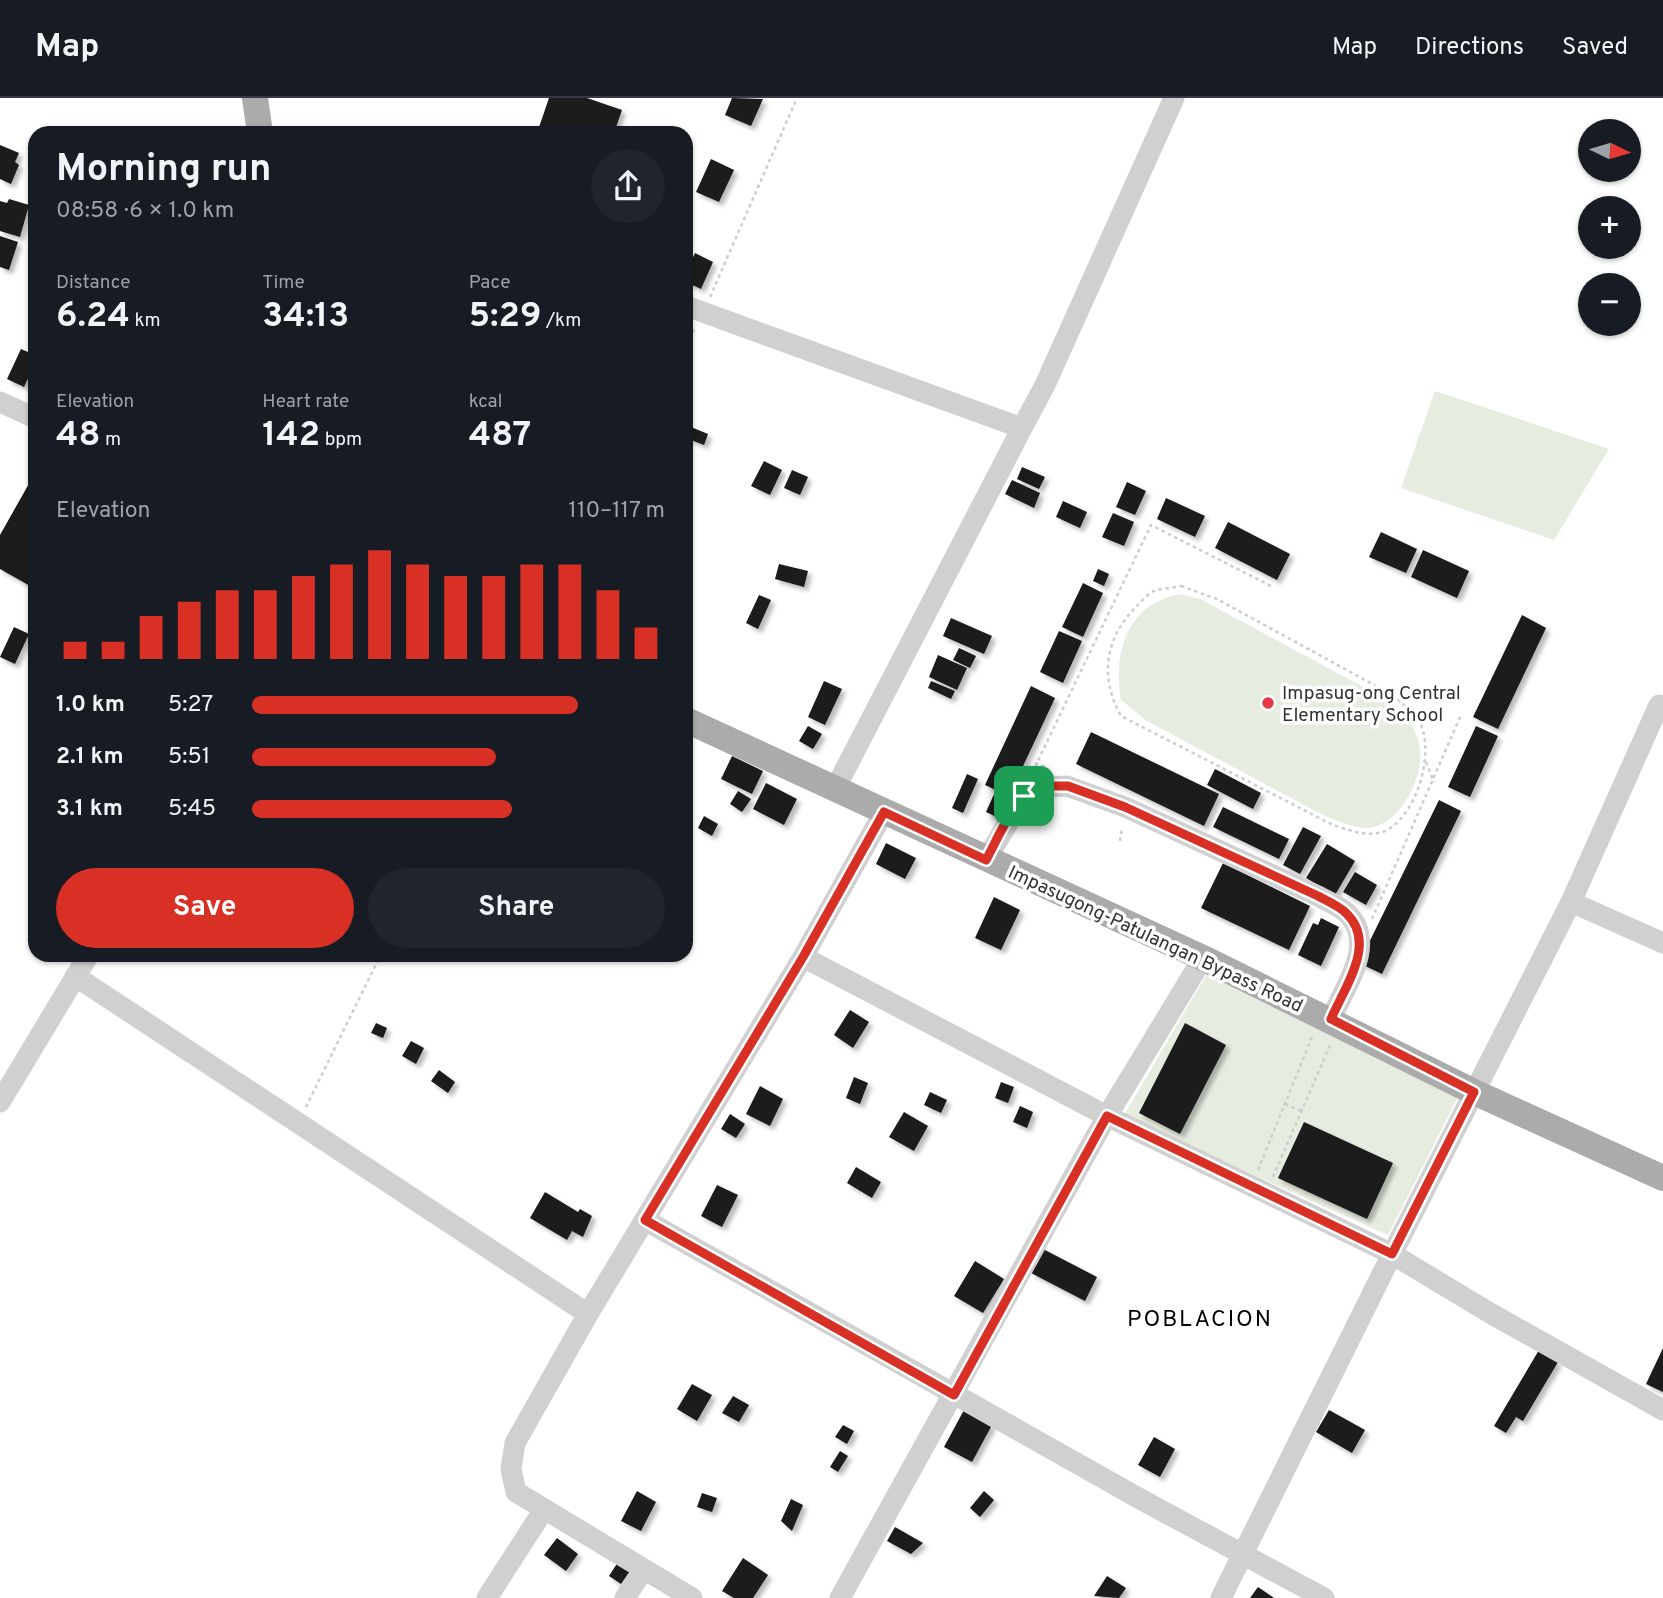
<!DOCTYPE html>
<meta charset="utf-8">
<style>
:root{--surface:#171b24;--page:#20242c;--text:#f1f3f6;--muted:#9ea1a6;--line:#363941;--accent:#d93025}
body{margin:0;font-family:Overpass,sans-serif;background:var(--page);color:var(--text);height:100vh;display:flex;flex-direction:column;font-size:26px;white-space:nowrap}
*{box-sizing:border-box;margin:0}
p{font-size:23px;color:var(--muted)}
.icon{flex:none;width:38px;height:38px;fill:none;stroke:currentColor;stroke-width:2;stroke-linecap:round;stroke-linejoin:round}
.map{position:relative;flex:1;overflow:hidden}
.details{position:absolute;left:28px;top:28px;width:665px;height:836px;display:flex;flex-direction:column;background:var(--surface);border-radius:21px;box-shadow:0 2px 5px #0004}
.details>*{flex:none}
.needle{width:46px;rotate:95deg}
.controls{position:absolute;left:1578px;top:21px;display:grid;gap:14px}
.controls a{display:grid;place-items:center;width:63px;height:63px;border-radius:50%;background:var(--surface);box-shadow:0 2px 5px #0004;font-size:35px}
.pin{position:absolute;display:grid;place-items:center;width:60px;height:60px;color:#fff;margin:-30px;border-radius:14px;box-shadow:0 4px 10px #0006}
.round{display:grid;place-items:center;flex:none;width:74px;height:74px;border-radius:37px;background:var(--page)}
.summary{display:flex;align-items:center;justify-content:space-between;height:119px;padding:0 28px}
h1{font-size:38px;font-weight:700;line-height:52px}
.stats{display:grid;grid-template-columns:repeat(3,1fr);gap:10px;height:119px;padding:7px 28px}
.stats div{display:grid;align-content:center}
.stats b{font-size:35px;font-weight:700}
.stats small{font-size:19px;font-weight:400}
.stats p{font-size:19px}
.chart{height:196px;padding:14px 28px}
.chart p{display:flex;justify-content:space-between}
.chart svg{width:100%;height:126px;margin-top:7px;stroke:var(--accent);stroke-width:6}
.action{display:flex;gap:14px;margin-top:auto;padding:14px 28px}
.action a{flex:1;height:80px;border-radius:42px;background:var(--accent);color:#fff;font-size:28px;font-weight:700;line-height:80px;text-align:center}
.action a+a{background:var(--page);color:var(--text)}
ul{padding:0 28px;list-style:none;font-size:23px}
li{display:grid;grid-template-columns:112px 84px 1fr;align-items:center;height:52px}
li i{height:18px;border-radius:9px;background:var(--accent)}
header{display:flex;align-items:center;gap:42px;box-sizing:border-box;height:98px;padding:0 35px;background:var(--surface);border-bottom:2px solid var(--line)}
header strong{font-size:33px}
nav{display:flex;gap:38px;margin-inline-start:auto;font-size:24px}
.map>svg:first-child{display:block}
</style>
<header>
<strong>Map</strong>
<nav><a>Map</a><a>Directions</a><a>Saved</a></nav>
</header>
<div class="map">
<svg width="1663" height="1500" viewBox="0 0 1663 1500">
<defs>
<filter id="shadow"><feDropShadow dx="4" dy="4" stdDeviation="2" flood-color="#0004"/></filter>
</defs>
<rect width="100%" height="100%" fill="#fff"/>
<!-- green -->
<path fill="#e6ecdf" d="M 1435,293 L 1609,351 L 1554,442 L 1401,390 Z
M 1179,496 L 1200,501 L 1378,597 C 1397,610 1414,622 1419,646 C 1427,675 1400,729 1367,730 C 1352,730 1339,723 1325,718 L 1147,623 L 1121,602 C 1113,556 1126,507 1179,496 Z
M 1208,874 L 1458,999 L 1388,1137 L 1123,1019 Z"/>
<!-- building -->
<path fill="#1a1a1a" filter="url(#shadow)" d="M 549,0 L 587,0 L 622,12 L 614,35 L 537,35 Z
M 732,0 L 763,1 L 751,28 L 725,17 Z
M 0,47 L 19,55 L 15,64 L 19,67 L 11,86 L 0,81 Z
M 711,61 L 734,72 L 719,104 L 696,94 Z
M 9,101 L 29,107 L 20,139 L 0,133 L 0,103 L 7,105 Z
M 0,138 L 18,144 L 9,172 L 0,169 Z
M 695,155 L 713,164 L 701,191 L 686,184 L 686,174 Z
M 21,251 L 35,257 L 35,265 L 24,289 L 7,281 Z
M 686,327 L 708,336 L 704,347 L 686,340 Z
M 764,363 L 782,372 L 770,397 L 751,388 Z
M 1022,369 L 1045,379 L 1039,391 L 1017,381 Z
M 792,372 L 808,379 L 800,397 L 784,390 Z
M 35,375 L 35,483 L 32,489 L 0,471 L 0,437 Z
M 1012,382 L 1040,395 L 1034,410 L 1005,396 Z
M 1127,384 L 1146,393 L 1135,417 L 1116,409 Z
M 1166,400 L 1205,418 L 1195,439 L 1157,421 Z
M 1063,403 L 1087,414 L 1080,430 L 1056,419 Z
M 1113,415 L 1134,424 L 1124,448 L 1102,439 Z
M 1228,424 L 1290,456 L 1277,482 L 1215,450 Z
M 1381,434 L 1417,451 L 1406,475 L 1369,459 Z
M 1423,452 L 1469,473 L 1457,500 L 1411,479 Z
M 779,466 L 808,473 L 804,489 L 775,481 Z
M 1098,471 L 1109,476 L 1104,488 L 1093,483 Z
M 1083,485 L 1103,495 L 1083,539 L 1062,529 Z
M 759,497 L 771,502 L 758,531 L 746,525 Z
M 1522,517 L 1546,530 L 1498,631 L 1473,619 Z
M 951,520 L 992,538 L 984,556 L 943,538 Z
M 14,529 L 29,536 L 15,566 L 0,559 Z
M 1059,533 L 1082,543 L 1063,585 L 1040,574 Z
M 959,550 L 976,558 L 970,570 L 953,562 Z
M 938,557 L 967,570 L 957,592 L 929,579 Z
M 824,583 L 842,591 L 825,627 L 808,619 Z
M 931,583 L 955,593 L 951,601 L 928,590 Z
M 1031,588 L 1055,600 L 1009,698 L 985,687 Z
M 808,628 L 822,636 L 813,651 L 799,643 Z
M 1476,628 L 1498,638 L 1470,699 L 1448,689 Z
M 1091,634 L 1219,696 L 1204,728 L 1076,666 Z
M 732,658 L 763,673 L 752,696 L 721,681 Z
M 1215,671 L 1261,695 L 1253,711 L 1207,687 Z
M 967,676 L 978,681 L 963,715 L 952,710 Z
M 766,685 L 797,701 L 784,727 L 753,711 Z
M 738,693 L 751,701 L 742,714 L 730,706 Z
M 995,694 L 1007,700 L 999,720 L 986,714 Z
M 1439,702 L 1461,713 L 1382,876 L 1359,865 Z
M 1223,709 L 1289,741 L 1279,761 L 1213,729 Z
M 704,718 L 718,726 L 712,738 L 698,730 Z
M 1303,729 L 1321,738 L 1300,776 L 1283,767 Z
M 886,745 L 916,760 L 905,781 L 876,766 Z
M 1327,746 L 1355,763 L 1335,797 L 1306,780 Z
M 1223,765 L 1310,808 L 1289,852 L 1201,810 Z
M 1355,774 L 1377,787 L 1366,807 L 1343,794 Z
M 994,799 L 1020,812 L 1001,852 L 975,840 Z
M 1321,820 L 1339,829 L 1321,868 L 1298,857 L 1313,825 L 1318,827 Z
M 850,912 L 869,924 L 853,950 L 834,937 Z
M 376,925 L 387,930 L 383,940 L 371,935 Z
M 1185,925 L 1226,947 L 1180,1036 L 1139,1015 Z
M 411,943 L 424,950 L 416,966 L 402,958 Z
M 439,972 L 455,984 L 448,995 L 431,983 Z
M 854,979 L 868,985 L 860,1006 L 846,1000 Z
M 1001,984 L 1014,989 L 1008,1005 L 995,1000 Z
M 760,988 L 783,1001 L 770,1028 L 746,1016 Z
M 930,994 L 947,1002 L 941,1015 L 924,1007 Z
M 1020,1008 L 1033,1014 L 1027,1030 L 1013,1024 Z
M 904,1014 L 928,1028 L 914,1053 L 889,1039 Z
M 730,1016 L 745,1026 L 736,1040 L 721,1031 Z
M 1304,1024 L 1393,1065 L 1367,1121 L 1278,1080 Z
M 856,1069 L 881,1084 L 872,1100 L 847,1085 Z
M 717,1087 L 738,1097 L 722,1129 L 701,1118 Z
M 545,1094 L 578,1114 L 580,1111 L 592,1118 L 583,1139 L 572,1133 L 567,1142 L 530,1120 Z
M 1043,1151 L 1097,1179 L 1085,1203 L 1031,1175 Z
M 975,1163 L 1004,1181 L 983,1215 L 954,1198 Z
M 1663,1250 L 1663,1294 L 1646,1286 Z
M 1539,1252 L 1558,1264 L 1523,1323 L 1516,1319 L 1506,1335 L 1494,1328 Z
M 692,1286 L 712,1297 L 697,1323 L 677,1311 Z
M 733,1298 L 749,1307 L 739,1324 L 722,1315 Z
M 964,1312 L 992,1327 L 972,1364 L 944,1349 Z
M 1329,1312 L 1365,1332 L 1352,1355 L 1316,1334 Z
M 843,1327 L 854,1333 L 847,1346 L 835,1339 Z
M 1154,1339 L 1175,1351 L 1160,1379 L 1138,1367 Z
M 840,1353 L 848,1358 L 838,1374 L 830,1369 Z
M 637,1393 L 656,1404 L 641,1433 L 621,1423 Z
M 984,1393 L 994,1402 L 980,1419 L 970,1410 Z
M 702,1395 L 717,1400 L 712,1414 L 697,1409 Z
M 791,1401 L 803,1407 L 792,1433 L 781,1423 Z
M 895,1429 L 923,1445 L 911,1456 L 887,1443 Z
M 557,1440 L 578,1456 L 566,1473 L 544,1457 Z
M 743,1460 L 768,1477 L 753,1500 L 734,1500 L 722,1493 Z
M 618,1464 L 630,1473 L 621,1486 L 609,1478 Z
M 1107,1478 L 1126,1490 L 1119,1500 L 1094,1498 Z
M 1258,1489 L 1274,1500 L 1250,1500 Z"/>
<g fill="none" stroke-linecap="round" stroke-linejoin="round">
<!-- path -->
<path stroke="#cdcdcd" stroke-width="2.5" stroke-dasharray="3.5 3.5" stroke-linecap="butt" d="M 710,199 L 797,0
M 686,247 L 695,230
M 1181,488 L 1217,501 L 1396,599 C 1403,607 1414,614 1419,623 C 1436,653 1417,718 1385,733 C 1368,740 1349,732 1333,727 L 1121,618 C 1099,579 1105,539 1137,508 C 1142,503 1148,495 1154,493 C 1162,490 1173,490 1181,488 Z
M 1426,664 L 1434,684
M 1035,665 L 1048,670
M 1032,675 L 1151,427 L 1273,489
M 1120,743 L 1122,729
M 1372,821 L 1461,617
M 1285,1006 L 1301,1013
M 306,1009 L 380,858
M 1258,1072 L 1312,939
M 1273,1079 L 1330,947"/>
<!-- minor -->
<path stroke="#d0d0d0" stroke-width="21" d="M 686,208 L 1022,330 L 835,691
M 0,304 L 35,320
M 1022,330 L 1045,287 L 1174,0
M 1659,607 L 1571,804 L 1392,1156 L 1490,1215 L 1663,1312
M 986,762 L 1024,698 L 1048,689 L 1067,688 L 1125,709 L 1318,798 C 1327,803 1339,808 1347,815 C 1378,845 1344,890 1331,921
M 1571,804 L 1663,845
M 803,859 L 1107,1018 L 1392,1156 L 1221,1500
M 75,878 L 588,1216
M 0,1004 L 88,858
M 645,1122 L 1142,1402 L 1324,1500
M 487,1500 L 543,1413
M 625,1500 L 643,1472
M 692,1500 L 516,1394 L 511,1371 L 515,1345 L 588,1216 L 803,859 L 884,714
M 840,1500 L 1107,1018 L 1203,860"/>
<!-- major -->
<path stroke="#ababab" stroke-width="26" d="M 255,0 L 260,35
M 686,622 L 1203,860 L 1474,994 L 1663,1080"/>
</g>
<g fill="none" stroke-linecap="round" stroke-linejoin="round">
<defs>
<path id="route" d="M 1048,688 L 1068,688 L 1125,709 L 1318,798 C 1327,803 1339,808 1346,815 C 1378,845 1344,890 1331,921 L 1474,994 L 1392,1156 L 1107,1018 L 954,1297 L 645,1122 L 803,859 L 884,714 L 986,762 C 1002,733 1013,697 1048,688 Z"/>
</defs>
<!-- route casing -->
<use href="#route" stroke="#fff" stroke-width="14"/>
<!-- route -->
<use href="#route" stroke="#d93025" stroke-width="9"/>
</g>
<!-- markers -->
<circle fill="#e63946" stroke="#fff" stroke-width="2.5" cx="1268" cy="605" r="7"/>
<g text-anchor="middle" stroke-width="7" stroke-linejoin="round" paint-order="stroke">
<!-- poi labels -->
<g font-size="19" fill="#333" stroke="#fff" text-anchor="start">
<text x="1282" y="601">Impasug-ong Central<tspan x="1282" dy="22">Elementary School</tspan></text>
</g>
<!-- street labels -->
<g font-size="19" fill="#333" stroke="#fff">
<text transform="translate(1156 840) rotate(25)" y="7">Impasugong-Patulangan Bypass Road</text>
</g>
<!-- quarter labels -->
<g font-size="23" letter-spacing="2" fill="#000" stroke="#fff">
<text x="1200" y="1228">POBLACION</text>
</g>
</g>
</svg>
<div class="controls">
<a><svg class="needle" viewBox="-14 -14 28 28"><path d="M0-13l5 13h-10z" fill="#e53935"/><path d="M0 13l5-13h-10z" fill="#9ea1a6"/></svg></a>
<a>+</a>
<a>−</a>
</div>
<div class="pin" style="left:1024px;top:698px;background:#1e9e55"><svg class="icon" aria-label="arrive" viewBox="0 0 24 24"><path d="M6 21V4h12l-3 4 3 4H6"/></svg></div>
<section class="details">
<div class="summary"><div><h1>Morning run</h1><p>08:58 · 6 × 1.0 km</p></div><a class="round"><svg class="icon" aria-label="share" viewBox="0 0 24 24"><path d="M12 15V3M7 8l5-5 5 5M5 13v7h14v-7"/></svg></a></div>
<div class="stats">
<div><p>Distance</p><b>6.24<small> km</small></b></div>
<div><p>Time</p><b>34:13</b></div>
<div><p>Pace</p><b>5:29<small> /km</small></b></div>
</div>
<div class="stats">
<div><p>Elevation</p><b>48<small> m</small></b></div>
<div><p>Heart rate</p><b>142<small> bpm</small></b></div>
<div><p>kcal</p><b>487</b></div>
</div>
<div class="chart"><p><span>Elevation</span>110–117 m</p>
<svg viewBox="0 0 160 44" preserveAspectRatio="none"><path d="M5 44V38M15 44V38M25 44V29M35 44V24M45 44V20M55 44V20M65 44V15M75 44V11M85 44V6M95 44V11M105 44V15M115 44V15M125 44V11M135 44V11M145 44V20M155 44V33"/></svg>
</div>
<ul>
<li><b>1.0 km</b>5:27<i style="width:79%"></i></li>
<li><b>2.1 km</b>5:51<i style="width:59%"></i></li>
<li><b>3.1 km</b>5:45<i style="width:63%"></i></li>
</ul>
<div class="action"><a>Save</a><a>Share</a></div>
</section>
</div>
